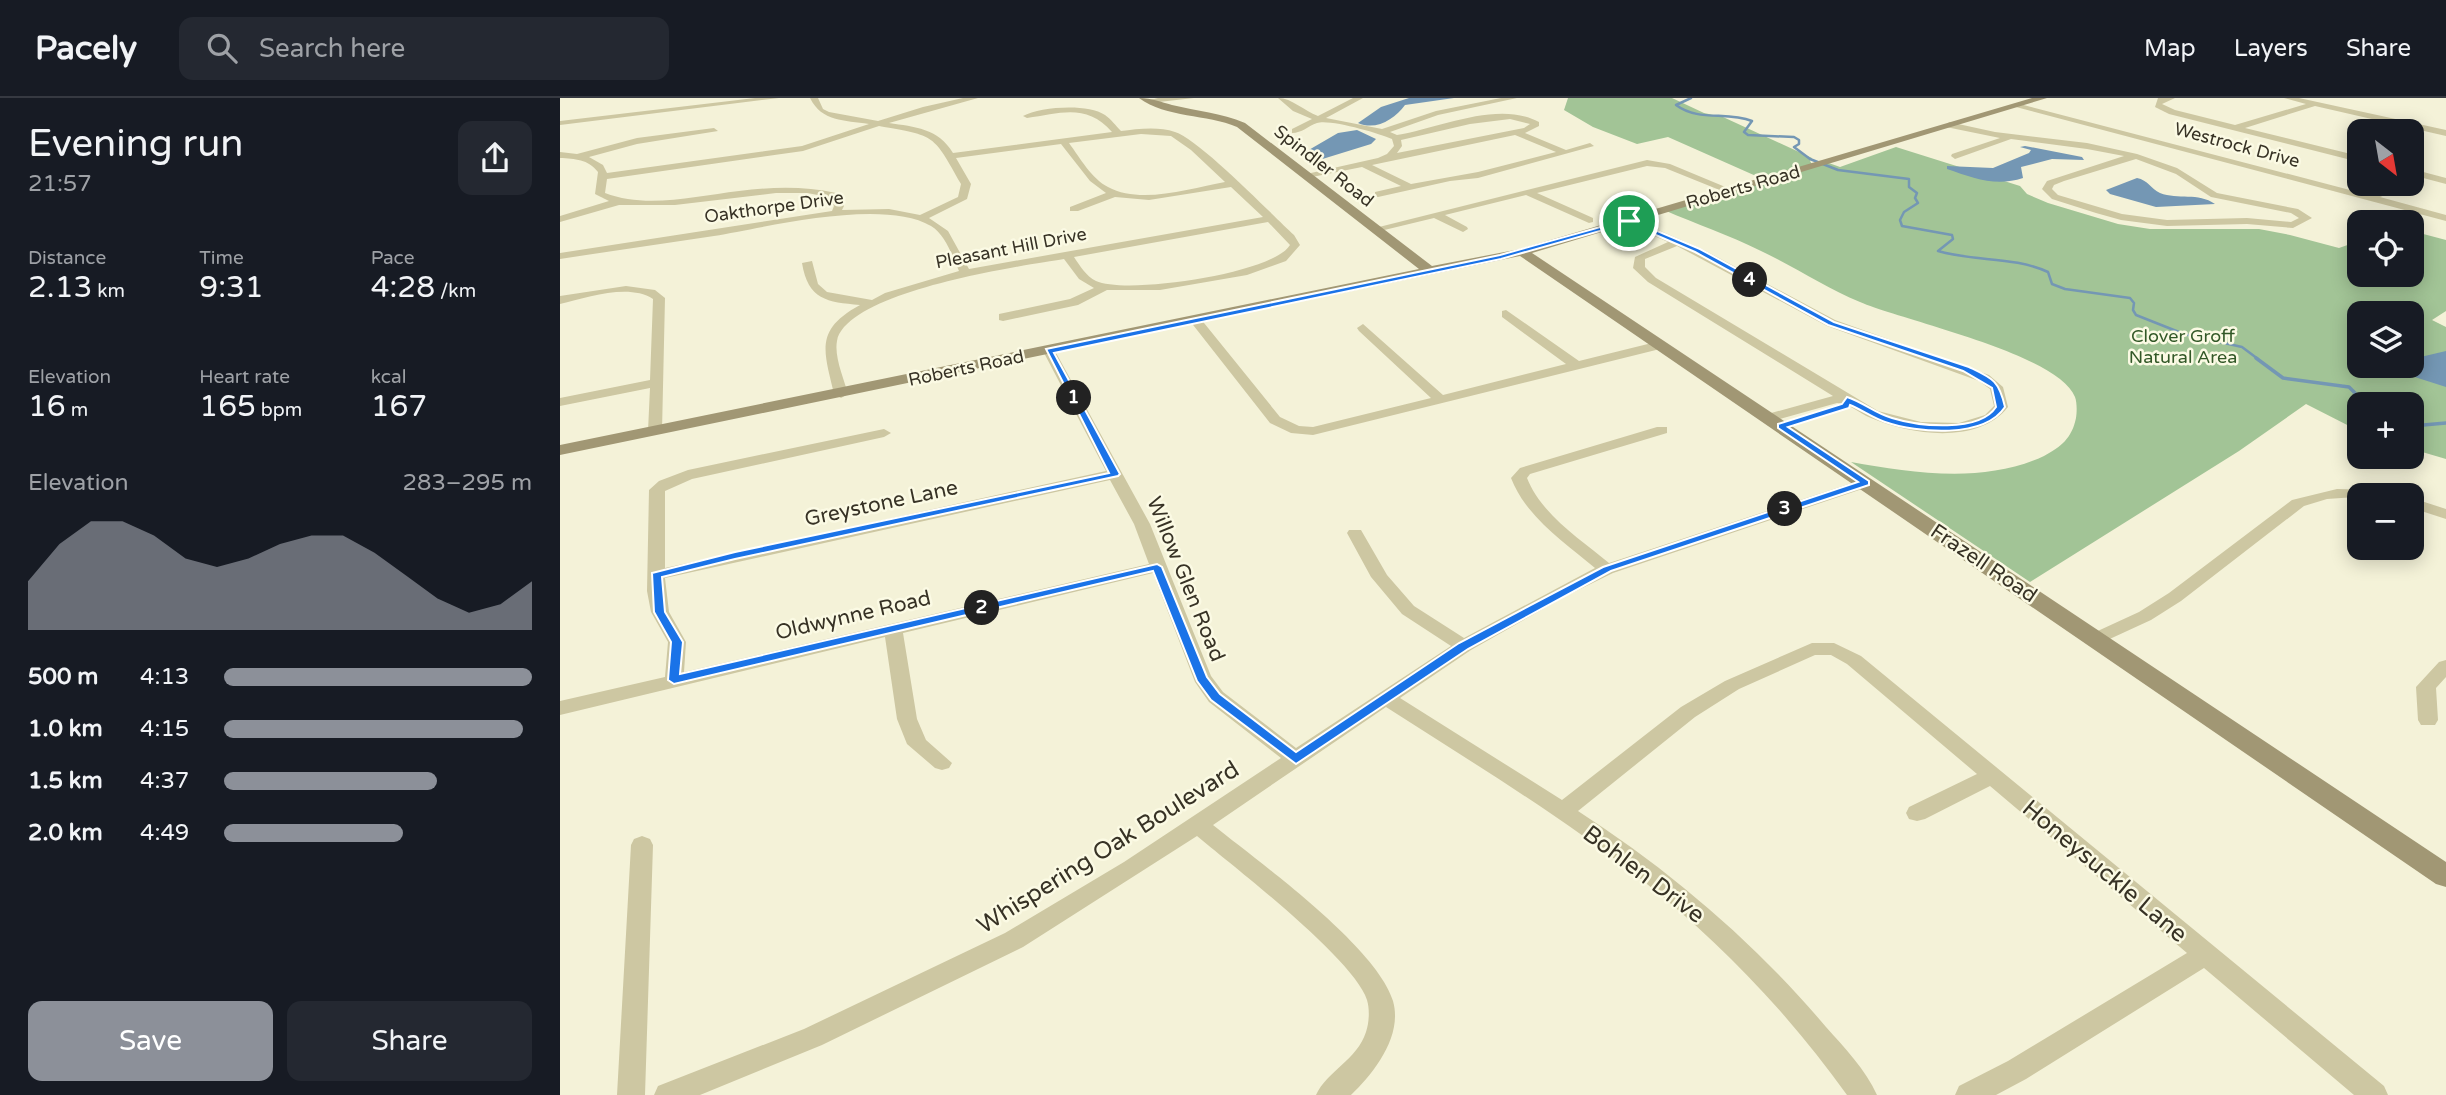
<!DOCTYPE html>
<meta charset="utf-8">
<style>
:root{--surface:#171b24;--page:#242831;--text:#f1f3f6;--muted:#9ea1a6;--line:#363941;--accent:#8c9099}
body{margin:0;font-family:"Varela Round",sans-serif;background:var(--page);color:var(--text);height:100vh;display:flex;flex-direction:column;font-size:26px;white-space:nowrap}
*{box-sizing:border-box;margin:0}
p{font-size:23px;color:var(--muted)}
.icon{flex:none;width:38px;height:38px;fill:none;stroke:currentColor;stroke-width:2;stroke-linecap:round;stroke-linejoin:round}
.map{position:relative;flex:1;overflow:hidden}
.side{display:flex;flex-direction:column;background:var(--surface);width:560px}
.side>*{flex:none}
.needle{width:46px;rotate:149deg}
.buttons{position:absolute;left:1787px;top:21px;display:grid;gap:14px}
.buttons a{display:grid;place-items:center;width:77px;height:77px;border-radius:14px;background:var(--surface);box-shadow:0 4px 18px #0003;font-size:35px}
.pin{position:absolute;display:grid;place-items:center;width:60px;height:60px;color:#fff;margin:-30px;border:4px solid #fff;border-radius:50%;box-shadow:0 2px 7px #0007}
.km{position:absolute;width:35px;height:35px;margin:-18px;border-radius:50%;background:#222;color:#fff;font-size:19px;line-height:35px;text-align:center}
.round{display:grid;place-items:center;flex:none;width:74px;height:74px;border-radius:14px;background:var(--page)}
.head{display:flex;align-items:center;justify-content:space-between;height:119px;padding:0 28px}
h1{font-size:38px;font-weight:600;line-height:52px}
.stats{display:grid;grid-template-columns:repeat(3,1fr);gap:10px;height:119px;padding:7px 28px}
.stats div{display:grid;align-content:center}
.stats b{font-size:30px;font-weight:600}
.stats small{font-size:19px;font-weight:400}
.stats p{font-size:19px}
.chart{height:196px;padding:14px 28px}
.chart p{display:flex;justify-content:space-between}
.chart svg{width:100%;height:126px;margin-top:7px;fill:var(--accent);opacity:.7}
.cta{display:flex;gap:14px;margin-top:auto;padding:14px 28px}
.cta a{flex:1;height:80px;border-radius:14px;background:var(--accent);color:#fff;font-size:28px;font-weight:600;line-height:80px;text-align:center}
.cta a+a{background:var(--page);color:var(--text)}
ul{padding:0 28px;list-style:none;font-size:23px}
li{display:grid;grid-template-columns:112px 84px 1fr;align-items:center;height:52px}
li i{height:18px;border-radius:9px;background:var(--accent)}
header{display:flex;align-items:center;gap:42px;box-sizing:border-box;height:98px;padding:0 35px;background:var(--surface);border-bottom:2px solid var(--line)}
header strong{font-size:33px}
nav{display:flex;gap:38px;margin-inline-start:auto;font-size:24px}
.search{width:490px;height:63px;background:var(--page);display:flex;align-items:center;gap:18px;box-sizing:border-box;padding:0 24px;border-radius:14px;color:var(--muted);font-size:26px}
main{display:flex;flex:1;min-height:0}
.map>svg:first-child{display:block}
</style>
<header>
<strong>Pacely</strong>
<div class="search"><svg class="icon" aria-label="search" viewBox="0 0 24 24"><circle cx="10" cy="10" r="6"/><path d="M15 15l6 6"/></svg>Search here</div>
<nav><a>Map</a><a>Layers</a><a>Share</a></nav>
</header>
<main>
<section class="side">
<div class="head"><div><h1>Evening run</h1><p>21:57</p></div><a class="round"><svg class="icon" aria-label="share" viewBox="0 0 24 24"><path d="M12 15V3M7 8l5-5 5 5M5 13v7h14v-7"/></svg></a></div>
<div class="stats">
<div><p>Distance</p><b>2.13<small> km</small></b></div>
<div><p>Time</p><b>9:31</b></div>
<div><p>Pace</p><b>4:28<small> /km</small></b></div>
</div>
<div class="stats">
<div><p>Elevation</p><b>16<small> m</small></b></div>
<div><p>Heart rate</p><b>165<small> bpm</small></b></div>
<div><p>kcal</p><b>167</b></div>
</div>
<div class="chart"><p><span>Elevation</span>283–295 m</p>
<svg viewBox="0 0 160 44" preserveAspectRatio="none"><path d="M0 44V27L10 14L20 6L30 6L40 11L50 19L60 22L70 19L80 14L90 11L100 11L110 17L120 25L130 33L140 38L150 35L160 27V44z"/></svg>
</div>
<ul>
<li><b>500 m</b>4:13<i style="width:100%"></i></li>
<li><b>1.0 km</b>4:15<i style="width:97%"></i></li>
<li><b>1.5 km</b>4:37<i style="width:69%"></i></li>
<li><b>2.0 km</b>4:49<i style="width:58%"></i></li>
</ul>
<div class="cta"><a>Save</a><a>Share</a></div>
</section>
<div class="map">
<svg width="1886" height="997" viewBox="0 0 1886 997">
<rect width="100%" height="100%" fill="#f4f2d8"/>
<!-- green -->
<path fill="#a2c496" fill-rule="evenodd" d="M 1008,0 L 1112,0 L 1144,15 L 1163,19 L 1252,60 L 1250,63 L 1253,68 L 1266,64 L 1280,69 L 1336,49 L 1460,88 L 1467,96 L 1488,105 L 1558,126 L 1590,131 L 1699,131 L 1730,137 L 1779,150 L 1799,143 L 1799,177 L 1852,177 L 1852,133 L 1886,142 L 1886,213 L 1872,222 L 1886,229 L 1886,361 L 1852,351 L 1852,306 L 1799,306 L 1799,333 L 1746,306 L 1679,353 L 1470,484 L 1291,364 C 1352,375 1425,386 1484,358 C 1501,349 1512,340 1516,320 C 1517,314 1517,304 1515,299 C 1499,256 1344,223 1300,204 C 1266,190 1235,169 1201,153 C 1169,137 1136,126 1104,112 L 1205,82 L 1108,39 L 1077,46 L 1033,29 L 1004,12 ZM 1799,215 L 1852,215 L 1852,268 L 1799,268 Z"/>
<!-- water -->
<path fill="#7497b4" d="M 849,0 L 894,0 L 845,7 C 835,21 816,33 798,25 L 821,9 Z
M 797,32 L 816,41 L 811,46 L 756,63 L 747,53 L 778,35 Z
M 1465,48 L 1522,59 L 1524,62 L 1492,61 L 1461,69 L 1463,80 C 1436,89 1413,80 1387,71 L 1387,68 L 1433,70 L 1469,55 L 1471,52 L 1460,49 Z
M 1577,80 C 1588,82 1591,91 1600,95 C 1618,102 1638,94 1655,106 L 1596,109 L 1550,96 L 1546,92 Z
M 1886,253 L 1886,289 L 1836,273 L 1835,268 L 1852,268 L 1852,261 Z"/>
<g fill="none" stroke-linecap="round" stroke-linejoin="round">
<!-- stream-far1 -->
<path stroke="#7497b4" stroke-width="2.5" d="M 1131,0 L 1116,7 C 1139,24 1166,13 1192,23 L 1184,34 L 1188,37 L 1234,39 L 1239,42 L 1239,46 L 1234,49 L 1250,61 L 1278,72 L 1349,81 L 1349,89 L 1357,95 L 1355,100 L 1358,105 L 1344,114 L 1340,122 L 1342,128 L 1392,137 L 1393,141 L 1378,153 C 1415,164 1453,158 1488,174 L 1492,186 L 1505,191 L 1570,200 L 1574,205 L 1573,212 L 1576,217 L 1624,236 L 1682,249 L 1698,261"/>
<!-- stream -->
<path stroke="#7497b4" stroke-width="3.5" d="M 1696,260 L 1723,280 L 1789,289 L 1795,295 L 1799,314
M 1852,328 L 1886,325"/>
<!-- street -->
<path fill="#cdc7a2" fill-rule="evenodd" d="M 195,0 L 219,0 L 0,27 L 0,23 Z
M 250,0 L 258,0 L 263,11 L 269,14 L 318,23 L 363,9 L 403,0 L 418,0 L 329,25 C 355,29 378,30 393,55 L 552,34 C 527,5 501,15 467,20 L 463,18 C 480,9 527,5 545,17 C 551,21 556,28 561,33 C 577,31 598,28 615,34 C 640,42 710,115 734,137 L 740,147 L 726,163 L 687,177 L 600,192 L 547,192 L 518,207 L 443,223 L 439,222 L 439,216 L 510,201 L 534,190 L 519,181 L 504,161 C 460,168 287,193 277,243 C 274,259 284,281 288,296 L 281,300 L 274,296 C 264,253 254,232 300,207 C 267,204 248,202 242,165 L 252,163 L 258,186 L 267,194 L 312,202 L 325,195 L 399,173 C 392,158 386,137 371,128 C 322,100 208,129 154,138 C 103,146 51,153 0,161 L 0,155 L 272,113 L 274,108 L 269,99 L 247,95 L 216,95 L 115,107 L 59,107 L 0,124 L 0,118 L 49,103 L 35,96 L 38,74 C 28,61 15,61 0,60 L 0,54 L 17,56 L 77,40 L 154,30 L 158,33 L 77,46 L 29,59 L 43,67 L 47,75 L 242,48 L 309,26 C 284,22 262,24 250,0 ZM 319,28 C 376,38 373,36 401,86 L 398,99 L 360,117 L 329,111 L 282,112 L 284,108 L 276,95 C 244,88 212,89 179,93 C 136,98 86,111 45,95 L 47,81 L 243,53 ZM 581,36 L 611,38 L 631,52 L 665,84 C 631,90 581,107 548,89 C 532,81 520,60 509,45 ZM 501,46 L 530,83 L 546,95 L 510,109 L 510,113 L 518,113 L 555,99 L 589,102 L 671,89 L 703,119 L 409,171 L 388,133 L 369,120 L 407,101 L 411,86 L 396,60 ZM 708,124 L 730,147 C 713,176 566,197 536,183 C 526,178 520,168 514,159 Z
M 598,0 L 634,0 L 590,5 L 586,3 Z
M 718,0 C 732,0 744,13 758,18 L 793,0 L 803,0 L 766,20 L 822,31 L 876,13 L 941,0 L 957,0 L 878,17 L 830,34 L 837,37 C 880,30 938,2 979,24 L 979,28 L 965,35 L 1006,52 L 1030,45 L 1034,48 L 918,80 L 890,83 L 818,99 L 815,98 L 815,94 L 841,88 L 802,69 L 747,80 L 742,77 L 818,60 L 827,56 L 834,48 L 832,41 C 818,35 770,21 757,25 C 748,28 742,35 732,35 L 732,31 L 752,21 L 733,13 ZM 950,21 L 970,26 L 964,30 L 837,55 L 842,48 L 841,42 L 910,26 ZM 955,37 L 996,54 L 918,74 L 851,86 L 812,67 Z
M 1598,0 L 1615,0 L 1602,6 L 1615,12 L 1675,27 L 1746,6 L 1724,0 L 1739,0 L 1886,32 L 1886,38 L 1755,8 L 1685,30 L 1799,58 L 1799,64 L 1609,16 L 1595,9 Z
M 1456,5 L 1809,97 L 1839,86 L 1852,86 L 1820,99 L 1886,117 L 1886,123 L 1456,9 Z
M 1389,24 L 1435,34 L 1527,45 L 1577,56 L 1617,70 L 1657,95 L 1738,111 L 1752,120 L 1733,130 L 1687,126 L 1607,128 L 1561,122 L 1536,115 L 1492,101 L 1482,91 L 1487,83 L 1564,58 L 1527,51 L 1451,41 L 1395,61 L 1391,58 L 1392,56 L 1440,40 L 1386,29 ZM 1576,61 L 1616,76 L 1651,99 L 1731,115 L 1739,120 L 1731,124 L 1687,120 L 1607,122 L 1562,116 L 1498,97 L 1492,91 L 1494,87 L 1504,83 Z
M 1087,62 L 1110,66 L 1175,93 L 1167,95 L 1105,70 L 1087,68 L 977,95 L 1033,120 L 1033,124 L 1029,125 L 966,97 L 885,117 L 907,129 L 908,131 L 903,134 L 874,120 L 816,134 L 811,131 Z
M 1852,71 L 1886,80 L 1886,86 L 1852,77 Z
M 1065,121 L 1073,121 L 1142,151 L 1275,222 L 1429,277 L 1443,289 L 1448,309 C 1418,347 1351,337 1311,320 C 1298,315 1290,305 1277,305 L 1209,324 L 1204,323 L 1204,317 L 1273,298 L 1088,184 L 1073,170 L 1075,159 L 1108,144 L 1065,125 ZM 1117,148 L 1267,228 L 1419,283 L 1430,291 L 1434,308 L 1425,317 L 1399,325 L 1361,324 L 1318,313 L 1096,180 L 1085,169 L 1085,161 Z
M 66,188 L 95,192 L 105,200 L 102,333 L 95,337 L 88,333 L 90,290 L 0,308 L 0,300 L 90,282 L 93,201 C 68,185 27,200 0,206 L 0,198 Z
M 946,212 L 1019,263 L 1100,243 L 1106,247 L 1104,250 L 753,337 L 731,335 L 710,325 L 630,223 L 640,220 L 720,319 L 739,328 L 753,329 L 871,300 L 799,233 L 797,230 L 803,226 L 883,297 L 1006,266 L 942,219 L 942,213 Z
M 489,249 L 495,253 L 590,426 L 651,578 L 663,594 L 736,650 L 891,548 L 842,516 L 811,479 L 787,435 L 789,432 L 801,432 L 827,477 L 854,508 L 904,540 L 1035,470 C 1005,445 966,419 951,380 L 960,370 L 1097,329 L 1107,329 L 1107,335 L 970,376 L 967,380 C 981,416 1020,441 1049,465 L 1301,382 L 1311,382 L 1314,385 L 1311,388 L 1053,475 L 1006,498 L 911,552 L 840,600 L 1002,702 L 1121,609 L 1165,583 L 1252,545 L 1274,545 L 1301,558 L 1824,988 L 1828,997 L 1794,997 L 1644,870 L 1466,981 L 1436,997 L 1395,997 L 1399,988 L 1448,963 L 1627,855 L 1430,688 L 1365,721 L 1357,723 L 1349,721 L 1346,715 L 1349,709 L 1417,676 L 1287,566 L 1271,557 L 1255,557 L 1179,591 L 1135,619 L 1018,713 C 1111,773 1195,845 1266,929 C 1284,949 1306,972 1317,997 L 1287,997 C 1229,916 1160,844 1082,782 C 1001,718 913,665 826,609 L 653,727 C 699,764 817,849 833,903 C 843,938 814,975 791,997 L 756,997 C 767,973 797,962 806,934 C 809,925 810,912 807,902 C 794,861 674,769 637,738 L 463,849 L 262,947 L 140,997 L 94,997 L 98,988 L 244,931 L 445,835 L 564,764 L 721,660 L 649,604 L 635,584 L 593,475 L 343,535 L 357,621 L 366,642 L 392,665 L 389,670 L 382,672 L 375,670 L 347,646 L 337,621 L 325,539 L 0,617 L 0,603 L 105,579 L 108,544 L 91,514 L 87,493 L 89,392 L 99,383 L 128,372 L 324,331 L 331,335 L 324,339 L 132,381 L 105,393 L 105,470 L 546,373 L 483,253 ZM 550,382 L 574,426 L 589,466 L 124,574 L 126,544 L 109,514 L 105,480 Z
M 1777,391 L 1816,392 L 1824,397 L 1767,401 L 1744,408 L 1621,503 L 1591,522 L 1541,545 L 1535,547 L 1526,541 L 1529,537 L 1579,514 L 1609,495 L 1732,402 Z
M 1852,400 L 1886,411 L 1886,421 L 1852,410 Z
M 1886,562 L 1886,579 L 1876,590 L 1878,622 L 1875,627 L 1861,627 L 1858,622 L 1856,589 L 1879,564 Z
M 82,738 L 90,741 L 93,747 L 85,997 L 57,997 L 71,747 L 74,741 Z"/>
<!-- secondary -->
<path fill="#a19774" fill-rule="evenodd" d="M 579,0 C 592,0 601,4 612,7 C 637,13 661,15 685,25 L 872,168 L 960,151 L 1472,0 L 1487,0 L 972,155 L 1886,764 L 1886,789 L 1876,786 L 960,158 L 0,357 L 0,347 L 859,171 L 677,29 C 647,16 606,20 579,0 Z"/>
</g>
<!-- route -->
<path fill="#1a73e8" stroke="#fff" stroke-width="2" fill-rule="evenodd" d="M 1069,121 L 1140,151 L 1274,224 L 1409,269 C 1432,280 1439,282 1445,309 C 1424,341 1357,335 1325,324 C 1313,320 1302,312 1290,307 L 1289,310 L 1228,329 L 1309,383 L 1309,387 L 1051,473 L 908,551 L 736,666 L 651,602 L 637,583 L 593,473 L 114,586 L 108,582 L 111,544 L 94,514 L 92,475 L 175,454 L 549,375 L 486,251 L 940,157 ZM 1068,125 L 1135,154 L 1268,227 L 1403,273 L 1432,290 L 1436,309 C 1419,335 1358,328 1332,320 C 1316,316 1303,304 1287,299 L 1282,306 L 1218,326 L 1218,330 L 1298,384 L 1043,469 L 899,545 L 736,654 L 660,596 L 647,579 L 602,469 L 597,466 L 120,576 L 123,544 L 105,514 L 102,479 L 175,461 L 558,378 L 560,376 L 494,255 L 941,161 Z"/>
<g text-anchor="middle" stroke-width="5" stroke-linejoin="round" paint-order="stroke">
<!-- far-street labels -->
<g font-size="18" fill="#373225" stroke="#fbfae4">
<text transform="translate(1677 47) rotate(15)" y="6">Westrock Drive</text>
<text transform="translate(764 68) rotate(38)" y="6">Spindler Road</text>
<text transform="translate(1183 89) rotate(-16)" y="6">Roberts Road</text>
<text transform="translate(214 109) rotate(-8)" y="6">Oakthorpe Drive</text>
<text transform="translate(451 150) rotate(-11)" y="6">Pleasant Hill Drive</text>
<text transform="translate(406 270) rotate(-12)" y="6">Roberts Road</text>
</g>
<!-- far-park labels -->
<g font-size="18" fill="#325827" stroke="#fbfae4">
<text x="1623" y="244">Clover Groff<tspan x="1623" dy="21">Natural Area</tspan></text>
</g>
<!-- street labels -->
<g font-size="21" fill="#373225" stroke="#fbfae4">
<text transform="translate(321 405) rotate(-12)" y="7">Greystone Lane</text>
<text transform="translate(1424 465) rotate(34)" y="7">Frazell Road</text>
<text transform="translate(626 481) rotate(68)" y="7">Willow Glen Road</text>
<text transform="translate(293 517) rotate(-13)" y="7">Oldwynne Road</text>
</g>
<!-- near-street labels -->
<g font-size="24" fill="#373225" stroke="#fbfae4">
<text transform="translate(548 749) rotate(-32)" y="8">Whispering Oak Boulevard</text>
<text transform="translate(1545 773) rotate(40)" y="8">Honeysuckle Lane</text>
<text transform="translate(1084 776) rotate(37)" y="8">Bohlen Drive</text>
</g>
</g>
</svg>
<div class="buttons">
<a><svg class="needle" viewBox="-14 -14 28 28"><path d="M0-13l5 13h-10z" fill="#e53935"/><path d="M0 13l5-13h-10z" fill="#9ea1a6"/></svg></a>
<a><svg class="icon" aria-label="locate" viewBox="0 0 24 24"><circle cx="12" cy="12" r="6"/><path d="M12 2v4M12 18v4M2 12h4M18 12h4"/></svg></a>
<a><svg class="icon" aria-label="layers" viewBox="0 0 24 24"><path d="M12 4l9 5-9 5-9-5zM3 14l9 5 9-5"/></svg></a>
<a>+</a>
<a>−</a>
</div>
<div class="pin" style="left:1069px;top:123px;background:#1e9e55"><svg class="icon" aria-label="arrive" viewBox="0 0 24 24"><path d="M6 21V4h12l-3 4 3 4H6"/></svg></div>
<b class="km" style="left:514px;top:300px">1</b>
<b class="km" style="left:422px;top:510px">2</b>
<b class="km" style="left:1225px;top:411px">3</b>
<b class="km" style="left:1190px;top:182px">4</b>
</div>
</main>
